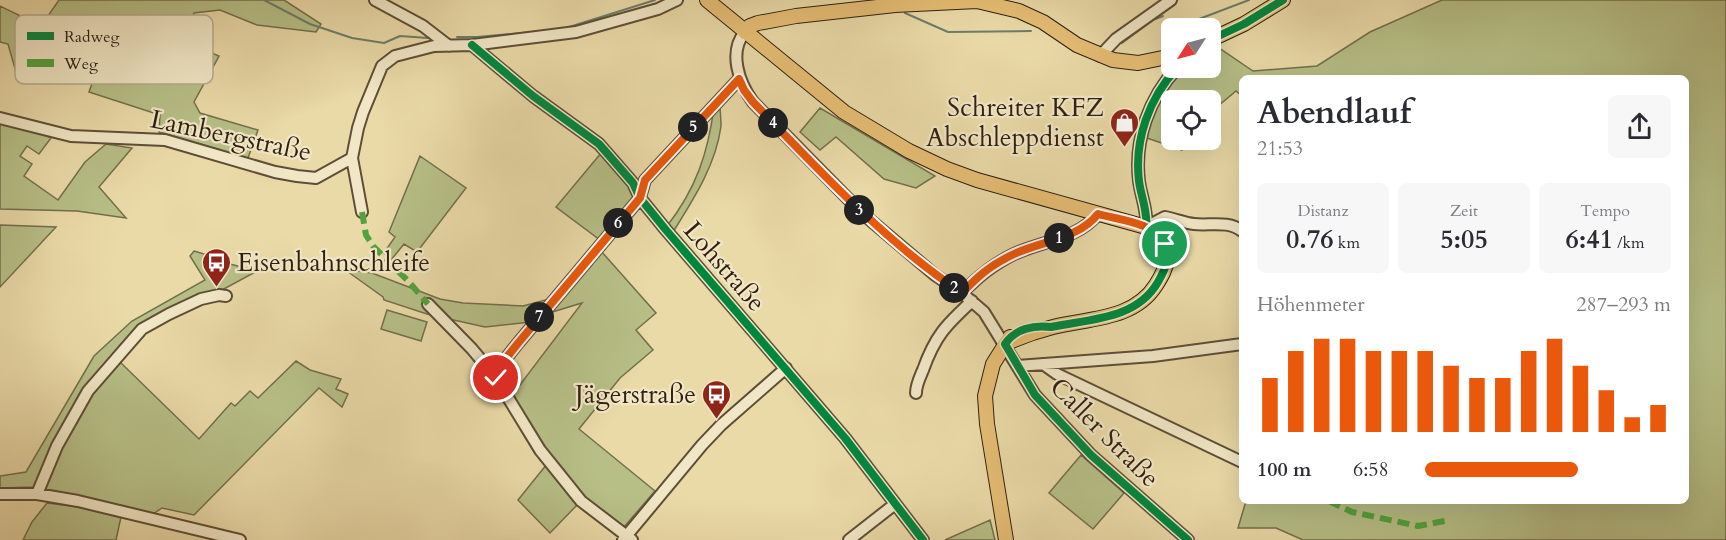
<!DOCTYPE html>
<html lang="de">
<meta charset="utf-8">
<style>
:root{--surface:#fff;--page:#f7f7f7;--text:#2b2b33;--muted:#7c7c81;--accent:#ea580c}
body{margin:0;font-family:Cardo,serif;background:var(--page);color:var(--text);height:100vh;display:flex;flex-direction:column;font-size:22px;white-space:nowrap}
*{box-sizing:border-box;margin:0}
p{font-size:20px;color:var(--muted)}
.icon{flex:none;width:33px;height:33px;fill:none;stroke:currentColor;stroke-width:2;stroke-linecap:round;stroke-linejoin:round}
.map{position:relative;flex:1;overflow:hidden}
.details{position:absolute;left:1239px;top:75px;width:450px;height:429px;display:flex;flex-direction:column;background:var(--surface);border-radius:9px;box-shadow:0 6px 24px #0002}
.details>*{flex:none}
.needle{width:39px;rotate:234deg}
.tools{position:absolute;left:1161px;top:18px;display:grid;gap:12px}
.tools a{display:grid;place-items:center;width:60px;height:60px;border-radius:9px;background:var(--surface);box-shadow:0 6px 24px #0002;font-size:30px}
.pin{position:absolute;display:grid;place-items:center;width:51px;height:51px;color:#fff;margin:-26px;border:3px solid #fff;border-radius:50%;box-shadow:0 2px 6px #0007}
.km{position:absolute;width:30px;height:30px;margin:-15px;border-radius:50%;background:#222;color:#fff;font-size:16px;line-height:30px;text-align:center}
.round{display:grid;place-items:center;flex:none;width:63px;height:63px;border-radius:9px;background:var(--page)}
.overview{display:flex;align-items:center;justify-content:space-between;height:102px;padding:0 18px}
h1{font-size:33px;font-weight:700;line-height:45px}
.metrics{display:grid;grid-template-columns:repeat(3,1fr);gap:9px;height:102px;padding:6px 18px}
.metrics div{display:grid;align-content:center;border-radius:9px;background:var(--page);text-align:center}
.metrics b{font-size:26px;font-weight:700}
.metrics small{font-size:16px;font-weight:400}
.metrics p{font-size:16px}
.chart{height:168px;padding:12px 18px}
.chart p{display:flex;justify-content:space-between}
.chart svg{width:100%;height:108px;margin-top:6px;stroke:var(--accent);stroke-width:6}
ul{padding:0 18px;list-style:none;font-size:20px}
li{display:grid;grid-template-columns:96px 72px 1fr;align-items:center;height:45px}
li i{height:15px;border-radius:8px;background:var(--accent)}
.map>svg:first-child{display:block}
</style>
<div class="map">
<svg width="1726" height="540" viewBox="0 0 1726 540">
<rect width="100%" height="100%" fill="#eadaa8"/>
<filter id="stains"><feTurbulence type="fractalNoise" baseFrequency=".00333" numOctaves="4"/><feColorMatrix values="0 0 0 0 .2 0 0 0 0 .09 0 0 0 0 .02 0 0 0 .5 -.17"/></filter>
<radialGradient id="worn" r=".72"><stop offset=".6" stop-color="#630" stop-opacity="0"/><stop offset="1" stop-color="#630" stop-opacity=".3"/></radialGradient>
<!-- green -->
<path fill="#b7bf87" stroke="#736f4c" stroke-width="1.5" d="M 59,0 L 284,0 L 321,24 L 316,32 L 257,25 L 220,10 L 194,13 L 184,41 L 219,56 L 194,102 L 200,113 L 258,130 L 248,158 L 159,132 L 160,115 L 89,92 L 95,75 L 51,53 L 36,83 L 18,79 L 8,44 L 0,42 L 0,6 L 41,26 Z
M 1442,0 L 1726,0 L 1726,540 L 1303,540 L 1276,528 L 1238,528 L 1246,501 L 1686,501 L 1686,78 L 1242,78 L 1242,96 L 1236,91 L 1211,112 L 1210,100 L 1172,100 L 1172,140 L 1185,140 L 1182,150 L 1144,137 C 1152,114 1162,79 1187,68 C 1193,66 1204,68 1210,68 L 1211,50 L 1216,46 L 1253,71 L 1317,66 L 1370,32 Z
M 720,103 C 720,111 721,119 721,126 C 716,165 693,200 673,232 L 667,226 C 696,189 708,153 714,107 Z
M 820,108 L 935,176 L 916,188 L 884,179 L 836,137 L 820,150 L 800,132 Z
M 0,122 L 46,135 L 51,138 L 39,154 L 27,146 L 20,156 L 32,164 L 24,176 L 58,200 L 85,162 L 106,144 L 132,148 L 99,187 L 126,218 L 77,211 L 0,209 Z
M 602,152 L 629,184 L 636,197 L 600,240 L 556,207 Z
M 420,156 L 466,188 L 417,252 L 404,244 L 391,260 L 384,253 L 395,237 L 389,232 Z
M 0,225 L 56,227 L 0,287 Z
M 194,251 L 214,257 L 226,263 L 257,271 L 222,290 L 199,296 L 141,327 L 86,388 L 34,487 L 0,488 L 0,476 L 26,472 L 94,356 L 132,321 L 205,280 L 190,256 Z
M 601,251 L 656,313 L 636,330 L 653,350 L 620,378 L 579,429 L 655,491 L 624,527 C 614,523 606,516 598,509 C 559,476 537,438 513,394 L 582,303 L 549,313 Z
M 344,269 L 372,273 L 440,299 L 463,303 L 523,306 L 549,299 L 530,322 L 485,327 L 427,314 L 384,300 L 383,297 Z
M 387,310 L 427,322 L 421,341 L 381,329 Z
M 296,361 L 310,370 L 341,379 L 336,389 L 348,394 L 342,407 L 319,388 L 194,515 L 162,508 L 153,514 L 44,492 L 61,450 L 92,392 L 120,362 L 199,439 L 231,403 L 235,406 L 250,391 L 258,398 Z
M 1081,455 L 1124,493 L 1093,529 L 1049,493 Z
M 547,464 L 578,504 L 550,533 L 518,500 Z
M 47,503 L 73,506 L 121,517 L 116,540 L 23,540 L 32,522 Z
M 990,520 L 995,540 L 945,540 Z"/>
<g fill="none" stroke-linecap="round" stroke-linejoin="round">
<!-- stream -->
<path stroke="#6e7d6a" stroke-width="2" d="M 264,0 L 310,24 L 352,38 L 384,43 L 400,36 L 428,38
M 905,13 L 948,32 L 1031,31
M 1199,19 L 1249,0
M 566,28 L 655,0
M 457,37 L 477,37 L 542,31
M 1122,43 L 1153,20 L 1163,16"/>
<defs>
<path id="minor" d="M 375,0 L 423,26 L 449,46
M 745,32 C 728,52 739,83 753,102 L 863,214 L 935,275 L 962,293 L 984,312 L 1035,395 L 1091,455 L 1188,540
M 472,45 L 533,96 L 599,144 L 633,183 L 640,198 L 666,230 L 845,438 L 923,540
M 1100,56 L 1116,39 L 1171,0
M 0,118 L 71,136 L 165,140 L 275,172 L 297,176 L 316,178 L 352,158
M 362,212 L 352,158 L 358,128 L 363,112 L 382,66 L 395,56 L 434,46 L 472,45 L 576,32 L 658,9 L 677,0
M 1146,227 C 1148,211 1141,197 1139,181 C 1134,140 1149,98 1177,68
M 1146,227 L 1165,217 C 1175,219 1185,223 1194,224 C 1210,226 1228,220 1242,231
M 962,293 C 979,276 992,265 1014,254 C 1042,241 1078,239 1098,214
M 428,304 L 472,349 L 496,378 L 540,450 L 581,501 L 632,540
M 1043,364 L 1057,374 L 1242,462
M 1017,366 L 1153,356 L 1242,344
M 496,378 L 503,362 L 519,342 L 640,198 L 645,180 L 739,79
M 916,393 C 916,385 920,377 923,370 C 935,336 946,325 972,301
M 0,494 L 37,494 L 78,501 L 240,540
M 37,494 L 57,446 L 88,391 L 142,329 L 169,314 L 201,299 L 219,295 L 226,296
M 623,540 L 702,445 L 721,425 L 786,368
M 849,540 L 895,504"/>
<path id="major" d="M 707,0 L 844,112 L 909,151 L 947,169 L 977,180 L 1146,227 C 1160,235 1168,243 1167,259 C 1166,269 1161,277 1156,285 C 1134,320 1089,318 1053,327 C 1037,331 1020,337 1005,344
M 745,32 L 750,26 L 758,23 L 796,16 L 895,5 L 977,1 L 1019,11 L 1043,22 L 1077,45 L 1113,60 L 1138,63 L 1172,56
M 1210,40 L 1244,24 L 1283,0
M 1006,540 L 987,424 L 985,396 L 993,364 L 1010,337"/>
</defs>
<!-- minor casing -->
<use href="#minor" stroke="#5e4e37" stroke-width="14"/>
<!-- major casing -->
<use href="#major" stroke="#2f1f11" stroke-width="16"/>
<!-- minor -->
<use href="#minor" stroke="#f1e7c6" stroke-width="10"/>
<!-- major -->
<use href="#major" stroke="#e5bd74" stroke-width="14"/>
<!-- quiet -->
<path stroke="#52a23f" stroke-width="6" stroke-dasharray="12 6" stroke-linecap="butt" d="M 362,212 L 366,235 L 373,246 L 409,282 L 428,304
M 1329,501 L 1352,512 L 1418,526 L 1450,520"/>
<defs>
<path id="cycleway" d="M 1210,40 L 1244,24 L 1283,0
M 472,45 L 533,96 L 599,144 L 633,183 L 640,198 L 666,230 L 845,438 L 923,540
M 1177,68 C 1149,98 1134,140 1139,181 C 1141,197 1148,211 1146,227 C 1160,235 1169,243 1167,260 C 1166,268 1162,275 1158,282 C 1136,320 1089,319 1051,327 C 1033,325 1015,329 1005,344 L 1035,395 L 1091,455 L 1188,540"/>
</defs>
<!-- cycleway casing -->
<use href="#cycleway" stroke="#f1e7c6" stroke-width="11"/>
<!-- cycleway -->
<use href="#cycleway" stroke="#00873e" stroke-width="8"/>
</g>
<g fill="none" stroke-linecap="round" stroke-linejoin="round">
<defs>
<path id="route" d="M 496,378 L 503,362 L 519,342 L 640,198 L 645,180 L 739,79 L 744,90 L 753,102 C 819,170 883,240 962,293 C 979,275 991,265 1014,254 C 1042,241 1078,239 1098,214 C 1119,220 1154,222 1165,244"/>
</defs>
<!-- route casing -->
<use href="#route" stroke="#fff" stroke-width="12"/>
<!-- route -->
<use href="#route" stroke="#ea580c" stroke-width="8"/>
</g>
<!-- icons -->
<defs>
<symbol id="shop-pin" viewBox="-11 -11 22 30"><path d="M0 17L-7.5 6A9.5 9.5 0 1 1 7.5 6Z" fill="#8f2418" stroke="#f1e7c6"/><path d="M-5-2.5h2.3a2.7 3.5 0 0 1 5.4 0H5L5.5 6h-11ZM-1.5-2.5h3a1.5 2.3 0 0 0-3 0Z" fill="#fff"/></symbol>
<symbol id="bus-pin" viewBox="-11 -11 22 30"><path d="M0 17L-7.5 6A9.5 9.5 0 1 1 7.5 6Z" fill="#8f2418" stroke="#f1e7c6"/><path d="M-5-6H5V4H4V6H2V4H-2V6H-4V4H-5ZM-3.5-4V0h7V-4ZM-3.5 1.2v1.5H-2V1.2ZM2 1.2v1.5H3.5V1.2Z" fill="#fff"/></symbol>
</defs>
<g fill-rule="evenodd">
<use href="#shop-pin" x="1108" y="106" width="33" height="45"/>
<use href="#bus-pin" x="200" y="246" width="33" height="45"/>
<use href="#bus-pin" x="700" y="378" width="33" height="45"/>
</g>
<g text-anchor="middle" stroke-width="4.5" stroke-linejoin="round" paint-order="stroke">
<!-- poi labels -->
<g font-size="26" fill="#2f1f11" stroke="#f1e7c6" text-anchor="end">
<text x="1104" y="116">Schreiter KFZ<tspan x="1104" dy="30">Abschleppdienst</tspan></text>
<text x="237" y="271" text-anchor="start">Eisenbahnschleife</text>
<text x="696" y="403">Jägerstraße</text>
</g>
<!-- street labels -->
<g font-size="26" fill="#2f1f11" stroke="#f1e7c6">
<text transform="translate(231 135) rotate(12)" y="9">Lambergstraße</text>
<text transform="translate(725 266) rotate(49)" y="9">Lohstraße</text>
<text transform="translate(1105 432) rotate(45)" y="9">Caller Straße</text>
</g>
</g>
<!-- legend -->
<rect x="15" y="15" width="198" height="69" rx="9" fill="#f1e7c6" stroke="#b7ab90" stroke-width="1.5"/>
<rect x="27" y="32" width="27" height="8" fill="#00873e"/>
<rect x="27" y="59" width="27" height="8" fill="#52a23f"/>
<g font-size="16" fill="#2f1f11">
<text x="64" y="42">Radweg</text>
<text x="64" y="69">Weg</text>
</g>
<rect width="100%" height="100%" filter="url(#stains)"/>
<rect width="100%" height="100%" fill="url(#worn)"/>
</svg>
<div class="tools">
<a><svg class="needle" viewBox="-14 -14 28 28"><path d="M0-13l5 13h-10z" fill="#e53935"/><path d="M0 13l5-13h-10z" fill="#7c7c81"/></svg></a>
<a><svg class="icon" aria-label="locate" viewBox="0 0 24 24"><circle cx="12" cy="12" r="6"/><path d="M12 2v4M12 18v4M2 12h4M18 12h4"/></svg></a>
</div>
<div class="pin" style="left:1165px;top:244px;background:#1e9e55"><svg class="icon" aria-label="arrive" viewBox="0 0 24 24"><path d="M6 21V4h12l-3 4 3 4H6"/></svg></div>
<div class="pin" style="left:496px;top:378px;background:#d93025"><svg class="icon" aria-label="check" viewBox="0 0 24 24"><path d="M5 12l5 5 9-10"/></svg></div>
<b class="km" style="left:1059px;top:238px">1</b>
<b class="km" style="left:954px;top:288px">2</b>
<b class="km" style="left:859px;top:210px">3</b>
<b class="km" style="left:773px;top:123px">4</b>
<b class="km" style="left:693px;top:127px">5</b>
<b class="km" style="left:618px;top:223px">6</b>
<b class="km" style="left:539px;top:317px">7</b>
<section class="details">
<div class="overview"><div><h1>Abendlauf</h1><p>21:53</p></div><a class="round"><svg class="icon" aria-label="share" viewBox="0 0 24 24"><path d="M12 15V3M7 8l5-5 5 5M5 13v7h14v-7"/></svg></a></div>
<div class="metrics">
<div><p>Distanz</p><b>0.76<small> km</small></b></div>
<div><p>Zeit</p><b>5:05</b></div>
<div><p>Tempo</p><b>6:41<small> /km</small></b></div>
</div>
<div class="chart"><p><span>Höhenmeter</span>287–293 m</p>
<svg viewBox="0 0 160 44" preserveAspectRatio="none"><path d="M5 44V22M15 44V11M25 44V6M35 44V6M45 44V11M55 44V11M65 44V11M75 44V17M85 44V22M95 44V22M105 44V11M115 44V6M125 44V17M135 44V27M145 44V38M155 44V33"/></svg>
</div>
<ul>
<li><b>100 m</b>6:58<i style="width:62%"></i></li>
</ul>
</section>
</div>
